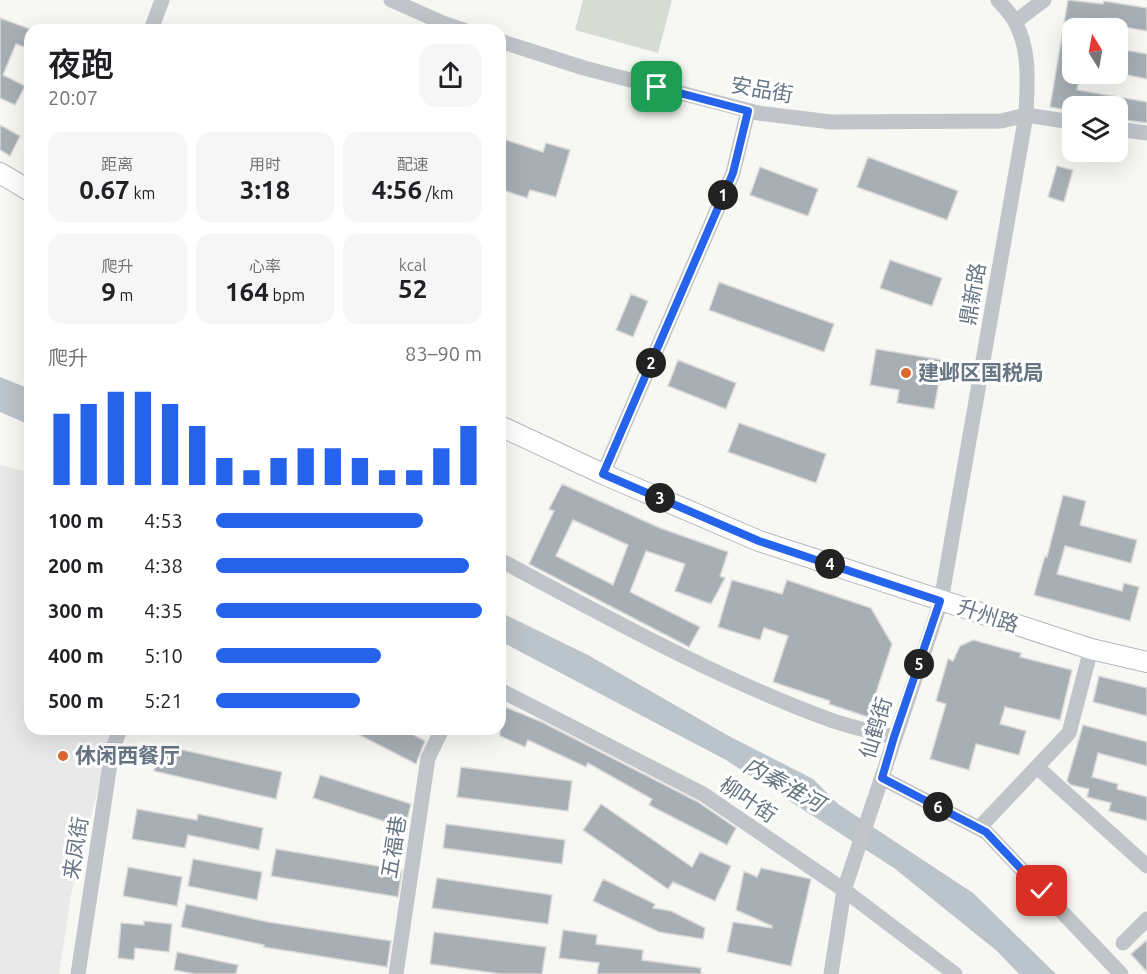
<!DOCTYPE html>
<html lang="zh">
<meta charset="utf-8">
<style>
:root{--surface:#fff;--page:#f6f6f6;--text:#202124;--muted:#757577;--accent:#2563eb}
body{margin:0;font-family:Ubuntu,"Noto Sans SC",sans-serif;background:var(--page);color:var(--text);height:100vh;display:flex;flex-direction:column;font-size:22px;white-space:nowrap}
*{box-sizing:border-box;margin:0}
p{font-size:20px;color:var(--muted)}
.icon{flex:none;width:33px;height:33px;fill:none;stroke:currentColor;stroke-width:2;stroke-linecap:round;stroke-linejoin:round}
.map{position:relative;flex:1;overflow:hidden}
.drawer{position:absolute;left:24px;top:24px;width:482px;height:711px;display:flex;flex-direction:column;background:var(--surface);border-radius:18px;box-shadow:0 6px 24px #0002}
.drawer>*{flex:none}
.needle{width:39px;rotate:349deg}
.buttons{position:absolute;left:1062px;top:18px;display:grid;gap:12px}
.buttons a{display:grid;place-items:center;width:66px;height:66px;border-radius:12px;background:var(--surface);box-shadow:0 6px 24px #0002;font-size:30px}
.pin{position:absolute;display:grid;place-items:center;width:51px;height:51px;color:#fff;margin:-26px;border-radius:12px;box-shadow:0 3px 9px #0006}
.km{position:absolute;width:30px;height:30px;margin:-15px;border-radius:50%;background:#222;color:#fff;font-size:16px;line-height:30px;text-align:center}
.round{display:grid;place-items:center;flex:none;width:63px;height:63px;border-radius:18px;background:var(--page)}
.headline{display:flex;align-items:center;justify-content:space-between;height:102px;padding:0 24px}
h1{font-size:33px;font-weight:600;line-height:45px}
.stats{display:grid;grid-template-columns:repeat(3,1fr);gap:9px;height:102px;padding:6px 24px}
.stats div{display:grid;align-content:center;border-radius:15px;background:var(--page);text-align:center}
.stats b{font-size:26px;font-weight:600}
.stats small{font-size:16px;font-weight:400}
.stats p{font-size:16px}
.chart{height:168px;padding:12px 24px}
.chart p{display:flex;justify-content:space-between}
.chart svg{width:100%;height:108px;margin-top:6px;stroke:var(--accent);stroke-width:6}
ul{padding:0 24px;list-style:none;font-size:20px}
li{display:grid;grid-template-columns:96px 72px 1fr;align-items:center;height:45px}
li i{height:15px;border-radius:8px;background:var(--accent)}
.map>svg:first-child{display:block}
</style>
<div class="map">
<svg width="1147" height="974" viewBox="0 0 1147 974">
<rect width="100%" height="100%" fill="#f7f7f4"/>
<!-- built -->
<path fill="#e8e9e8" d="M 0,465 L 30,473 L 30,729 L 113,729 L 71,895 L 59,974 L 0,974 Z"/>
<!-- green -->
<path fill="#d6dcd4" d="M 583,0 L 672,0 L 658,53 L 575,30 Z"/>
<!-- water -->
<path fill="#bbc4ca" d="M 0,377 L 30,389 L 30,425 L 0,412 Z
M 500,612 L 588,655 L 727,735 L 813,779 L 838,804 L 973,893 L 1056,974 L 1019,974 L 997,951 L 894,868 L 726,760 L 500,641 Z"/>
<!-- building -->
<path fill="#a7afb5" stroke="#d9d9d7" stroke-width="1.5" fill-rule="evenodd" d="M 1068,0 L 1103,4 L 1104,1 L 1147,8 L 1147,31 L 1089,21 L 1088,28 L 1072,28 L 1072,74 L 1080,74 L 1077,90 L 1147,102 L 1147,123 L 1118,119 L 1118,106 L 1072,106 L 1072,111 L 1050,107 Z
M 0,18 L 30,29 L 30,49 L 16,44 L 3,75 L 25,86 L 15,105 L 0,98 Z
M 1118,49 L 1147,54 L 1147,79 L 1118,73 Z
M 0,125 L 20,136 L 10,156 L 0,150 Z
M 500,138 L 543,152 L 546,143 L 570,150 L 556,197 L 530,190 L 527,198 L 500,189 Z
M 868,157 L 958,191 L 947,220 L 857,187 Z
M 1057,166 L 1073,170 L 1064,202 L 1048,197 Z
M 760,167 L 818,189 L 808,216 L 750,195 Z
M 890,260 L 942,278 L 932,306 L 880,288 Z
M 719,282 L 834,324 L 824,352 L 709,310 Z
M 631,294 L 648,301 L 633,337 L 616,330 Z
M 876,349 L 943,360 L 934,409 L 897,403 L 899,390 L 870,385 Z
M 678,360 L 736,383 L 726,409 L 668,386 Z
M 739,423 L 826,454 L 816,483 L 728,452 Z
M 562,484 L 660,528 L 728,552 L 720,576 L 725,578 L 711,604 L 675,591 L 685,564 L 646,551 L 630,592 L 700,627 L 689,647 L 529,564 L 554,511 L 549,509 ZM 573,520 L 628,545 L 613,585 L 556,556 Z
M 1063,495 L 1086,501 L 1080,525 L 1137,540 L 1131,563 L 1065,546 L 1057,574 L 1122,591 L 1124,583 L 1139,587 L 1130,621 L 1034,595 L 1045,556 L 1047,557 Z
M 732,580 L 782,594 L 787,580 L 871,608 L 892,644 L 868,717 L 829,704 L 830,701 L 773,682 L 788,636 L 764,628 L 760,640 L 718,627 Z
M 973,640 L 1021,653 L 1020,657 L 1072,670 L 1060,720 L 1005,707 L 1000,724 L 1026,731 L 1019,755 L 976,744 L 969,770 L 930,759 L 946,704 L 936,701 L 948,659 L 953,661 L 960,646 Z
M 1099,676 L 1147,688 L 1147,716 L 1093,702 Z
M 500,705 L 542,722 L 698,802 L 736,828 L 727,845 L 649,805 L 652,799 L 588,763 L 586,767 L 528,740 L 525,747 L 500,736 Z
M 1083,725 L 1147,742 L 1147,766 L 1098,753 L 1092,777 L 1118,784 L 1117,789 L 1147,797 L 1147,821 L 1109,811 L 1111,803 L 1087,797 L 1089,789 L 1071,785 L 1067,781 Z
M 348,729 L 403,729 L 425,741 L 416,764 Z
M 160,745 L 282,772 L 276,799 L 154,771 Z
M 461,767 L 572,781 L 568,811 L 457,797 Z
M 320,775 L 411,804 L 405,828 L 313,798 Z
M 601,804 L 692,867 L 700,852 L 731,866 L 715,901 L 673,882 L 668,889 L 583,830 Z
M 137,809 L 197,820 L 198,814 L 263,828 L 259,850 L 188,835 L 185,848 L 132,839 Z
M 446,824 L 565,840 L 562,864 L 443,848 Z
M 276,849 L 402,870 L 398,897 L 271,876 Z
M 193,859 L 262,872 L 257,900 L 188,886 Z
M 128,867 L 182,877 L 177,906 L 123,896 Z
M 761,868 L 811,879 L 791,966 L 727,952 L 733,922 L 772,928 L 772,926 L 736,910 L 744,871 L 757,877 Z
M 437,878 L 552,895 L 548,924 L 432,908 Z
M 603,879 L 655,904 L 653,908 L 671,911 L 705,928 L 703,939 L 659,932 L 593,901 Z
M 186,904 L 268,922 L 391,941 L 387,967 L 264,947 L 264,945 L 181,927 Z
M 144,921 L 172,924 L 169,952 L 135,948 L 134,960 L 118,958 L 121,923 L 144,925 Z
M 563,930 L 597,935 L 596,944 L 643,950 L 642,960 L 701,968 L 701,974 L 597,974 L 599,963 L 559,958 Z
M 434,932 L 546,947 L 542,974 L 501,974 L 430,964 Z
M 1147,940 L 1147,972 L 1131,954 Z
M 177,952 L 238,965 L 236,974 L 195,974 L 174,970 Z"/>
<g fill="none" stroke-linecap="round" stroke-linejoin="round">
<defs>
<path id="major" d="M 0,173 L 30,191
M 500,426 L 603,474 L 759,541 L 1091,649 L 1147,662"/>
</defs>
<!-- major casing -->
<use href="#major" stroke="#b4b8bc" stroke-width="22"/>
<!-- minor -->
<path stroke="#c1c4c8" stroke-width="15" d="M 391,0 L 443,23 L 464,30
M 1015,22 L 1044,0
M 151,30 L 162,0
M 500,41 L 584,68 L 758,113 L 831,122 L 1001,121 L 1026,115 L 1072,122
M 1118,129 L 1147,133
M 603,474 L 733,173 L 748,111
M 500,560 C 607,617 714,677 828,719 C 849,727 872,731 894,737
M 500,690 L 703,794 L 844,890 L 955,974
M 1037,767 L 1147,866
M 882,778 L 986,832 L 1121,974
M 979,828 L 1069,733 L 1091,649
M 1123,943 L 1147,919
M 78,974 L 112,751 L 120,729
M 396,974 L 428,758 L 442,729
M 831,974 L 844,890 L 941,601 L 1026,115 C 1027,84 1031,51 1015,22 C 1011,14 1004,7 998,0"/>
<!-- major -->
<use href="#major" stroke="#fff" stroke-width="20"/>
</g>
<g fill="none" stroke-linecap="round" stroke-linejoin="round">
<defs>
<path id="route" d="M 657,87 L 748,111 L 733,173 L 603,474 L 759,541 L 940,601 L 894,737 L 882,778 L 986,832 L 1042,891"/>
</defs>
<!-- route casing -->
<use href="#route" stroke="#fff" stroke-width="12"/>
<!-- route -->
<use href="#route" stroke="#2563eb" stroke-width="8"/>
</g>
<!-- markers -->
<g fill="#dc682f" stroke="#fff" stroke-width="2">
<circle cx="906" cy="373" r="6"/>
<circle cx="63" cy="756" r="6"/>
</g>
<g text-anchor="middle" stroke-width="6" stroke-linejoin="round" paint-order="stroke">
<!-- street labels -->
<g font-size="21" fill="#677584" stroke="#fff">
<text transform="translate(762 90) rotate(10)" y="7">安品街</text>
<text transform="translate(973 294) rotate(-80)" y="7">鼎新路</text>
<text transform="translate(988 616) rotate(18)" y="7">升州路</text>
<text transform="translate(876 728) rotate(-73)" y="7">仙鹤街</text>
<text transform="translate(748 800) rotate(34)" y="7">柳叶街</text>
<text transform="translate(394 847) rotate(-81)" y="7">五福巷</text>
<text transform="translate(76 848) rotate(-81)" y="7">来凤街</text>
</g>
<!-- poi labels -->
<g font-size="21" font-weight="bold" fill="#677584" stroke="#fff" text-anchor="start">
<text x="918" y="380">建邺区国税局</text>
<text x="75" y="763">休闲西餐厅</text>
</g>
<!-- water labels -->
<g font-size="22" font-style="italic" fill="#637680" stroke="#fff">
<text transform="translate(784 784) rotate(29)" y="8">内秦淮河</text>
</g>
</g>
</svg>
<div class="buttons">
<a><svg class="needle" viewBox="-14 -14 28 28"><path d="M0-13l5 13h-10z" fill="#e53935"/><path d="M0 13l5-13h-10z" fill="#757577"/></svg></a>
<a><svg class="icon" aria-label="layers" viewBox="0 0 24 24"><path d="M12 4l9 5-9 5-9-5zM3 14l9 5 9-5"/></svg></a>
</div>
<div class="pin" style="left:657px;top:87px;background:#1e9e55"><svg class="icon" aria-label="arrive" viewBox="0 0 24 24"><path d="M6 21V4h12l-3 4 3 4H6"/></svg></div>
<div class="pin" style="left:1042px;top:891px;background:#d93025"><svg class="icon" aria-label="check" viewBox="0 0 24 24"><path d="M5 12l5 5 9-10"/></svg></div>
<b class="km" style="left:723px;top:195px">1</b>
<b class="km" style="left:651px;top:363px">2</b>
<b class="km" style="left:660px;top:498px">3</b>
<b class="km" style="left:830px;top:564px">4</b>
<b class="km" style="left:919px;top:664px">5</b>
<b class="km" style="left:938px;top:807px">6</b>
<section class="drawer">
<div class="headline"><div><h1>夜跑</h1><p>20:07</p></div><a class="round"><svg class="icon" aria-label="share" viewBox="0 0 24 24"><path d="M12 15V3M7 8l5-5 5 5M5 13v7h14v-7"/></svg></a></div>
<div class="stats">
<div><p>距离</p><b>0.67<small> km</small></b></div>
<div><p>用时</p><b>3:18</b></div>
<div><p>配速</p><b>4:56<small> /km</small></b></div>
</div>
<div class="stats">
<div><p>爬升</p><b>9<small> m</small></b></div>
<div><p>心率</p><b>164<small> bpm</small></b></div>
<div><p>kcal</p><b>52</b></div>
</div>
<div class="chart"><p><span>爬升</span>83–90 m</p>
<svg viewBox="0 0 160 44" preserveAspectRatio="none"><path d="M5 44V15M15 44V11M25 44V6M35 44V6M45 44V11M55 44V20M65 44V33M75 44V38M85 44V33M95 44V29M105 44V29M115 44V33M125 44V38M135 44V38M145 44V29M155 44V20"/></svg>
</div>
<ul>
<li><b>100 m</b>4:53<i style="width:78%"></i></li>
<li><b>200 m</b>4:38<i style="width:95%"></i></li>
<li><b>300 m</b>4:35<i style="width:100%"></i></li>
<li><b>400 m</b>5:10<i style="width:62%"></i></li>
<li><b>500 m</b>5:21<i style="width:54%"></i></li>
</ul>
</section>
</div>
